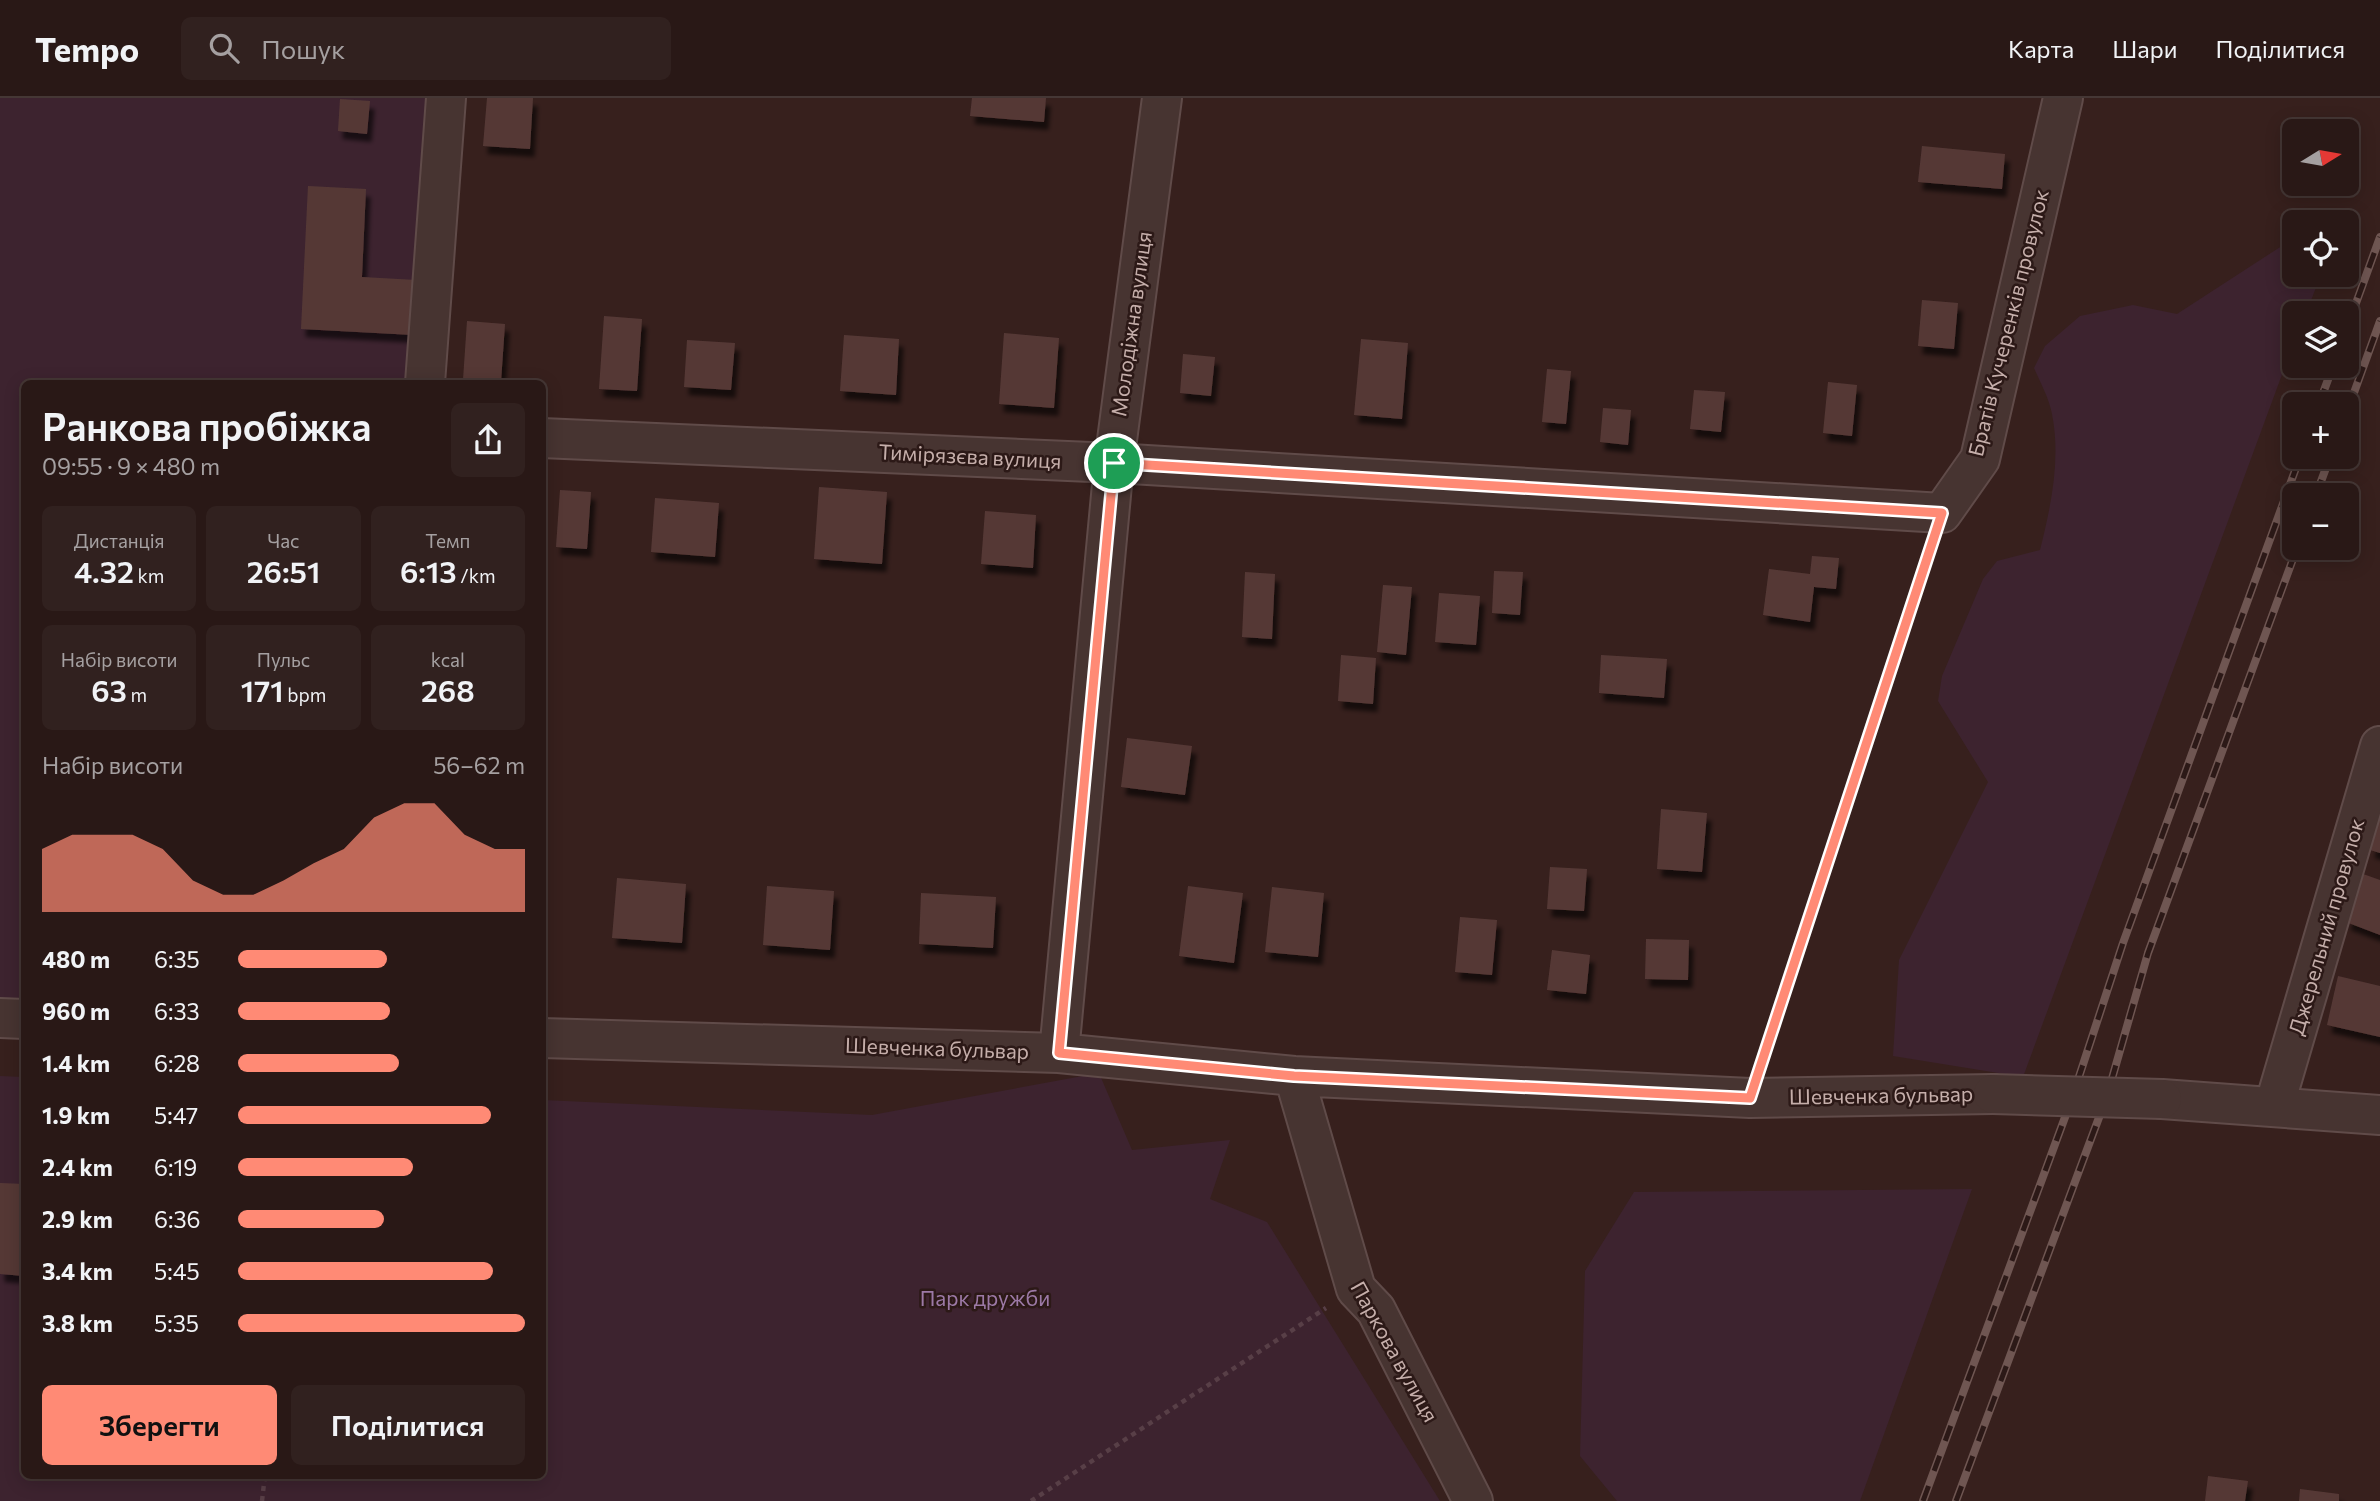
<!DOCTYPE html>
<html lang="uk">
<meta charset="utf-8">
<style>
:root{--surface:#291816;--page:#31211f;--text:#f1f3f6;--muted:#a5a0a1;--line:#453735;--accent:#ff8a75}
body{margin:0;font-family:Commissioner,sans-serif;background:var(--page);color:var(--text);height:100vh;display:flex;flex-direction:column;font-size:26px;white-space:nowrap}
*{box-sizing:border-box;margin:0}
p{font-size:23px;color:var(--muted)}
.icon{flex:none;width:38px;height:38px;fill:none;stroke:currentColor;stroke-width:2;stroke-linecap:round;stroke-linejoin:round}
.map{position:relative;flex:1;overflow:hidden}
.side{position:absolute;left:21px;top:282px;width:525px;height:1099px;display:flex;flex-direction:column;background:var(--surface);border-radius:10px;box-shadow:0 4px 18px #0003,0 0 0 2px var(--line)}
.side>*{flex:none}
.needle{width:46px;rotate:79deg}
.controls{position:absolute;left:2282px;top:21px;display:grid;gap:14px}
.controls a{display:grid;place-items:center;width:77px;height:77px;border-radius:10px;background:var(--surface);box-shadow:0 4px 18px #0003,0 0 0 2px var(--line);font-size:35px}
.pin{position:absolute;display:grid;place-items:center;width:60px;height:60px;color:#fff;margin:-30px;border:4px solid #fff;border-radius:50%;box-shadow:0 2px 7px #0007}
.round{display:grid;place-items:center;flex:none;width:74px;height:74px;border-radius:10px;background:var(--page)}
.overview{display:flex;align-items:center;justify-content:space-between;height:119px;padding:0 21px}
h1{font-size:38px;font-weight:600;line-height:52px}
.figures{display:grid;grid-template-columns:repeat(3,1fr);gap:10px;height:119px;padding:7px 21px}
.figures div{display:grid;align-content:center;border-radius:10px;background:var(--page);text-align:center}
.figures b{font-size:30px;font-weight:600}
.figures small{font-size:19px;font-weight:400}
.figures p{font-size:19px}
.chart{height:196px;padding:14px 21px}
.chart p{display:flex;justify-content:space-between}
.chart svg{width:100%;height:126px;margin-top:7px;fill:var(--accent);opacity:.7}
.action{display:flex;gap:14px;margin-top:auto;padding:14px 21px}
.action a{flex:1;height:80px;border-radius:10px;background:var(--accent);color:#111;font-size:28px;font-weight:600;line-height:80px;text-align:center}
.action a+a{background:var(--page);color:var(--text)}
ul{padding:0 21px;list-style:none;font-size:23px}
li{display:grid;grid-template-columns:112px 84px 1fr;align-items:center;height:52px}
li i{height:18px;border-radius:9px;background:var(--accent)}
header{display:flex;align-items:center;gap:42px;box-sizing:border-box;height:98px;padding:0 35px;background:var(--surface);border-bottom:2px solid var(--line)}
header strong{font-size:33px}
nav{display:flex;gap:38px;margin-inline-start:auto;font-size:24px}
.search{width:490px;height:63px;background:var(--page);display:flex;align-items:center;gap:18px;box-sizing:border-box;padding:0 24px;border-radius:10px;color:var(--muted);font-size:26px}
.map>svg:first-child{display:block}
</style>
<header>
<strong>Tempo</strong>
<div class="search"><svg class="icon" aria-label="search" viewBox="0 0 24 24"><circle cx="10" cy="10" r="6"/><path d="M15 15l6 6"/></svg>Пошук</div>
<nav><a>Карта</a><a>Шари</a><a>Поділитися</a></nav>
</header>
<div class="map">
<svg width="2380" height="1403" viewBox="0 0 2380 1403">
<defs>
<filter id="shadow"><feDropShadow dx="4.5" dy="8" stdDeviation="2" flood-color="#0009"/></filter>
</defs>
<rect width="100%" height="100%" fill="#37201d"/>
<!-- green -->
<path fill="#3d232f" d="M 0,0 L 446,0 L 425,285 L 24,285 L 24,921 L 0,920 Z
M 2294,140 L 2294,177 L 2321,177 L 2306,215 L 2294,215 L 2294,244 L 2023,979 L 1893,958 L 1899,862 L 1988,684 L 1938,603 L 1942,578 L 1983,481 L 1997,463 L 2040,452 C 2051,408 2061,361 2052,316 C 2049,300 2040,284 2034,270 L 2045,248 L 2080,218 L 2133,207 L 2177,216 Z
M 1099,975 L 1132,1052 L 1230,1042 L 1210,1101 L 1267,1124 L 1440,1403 L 0,1403 L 0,978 L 24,979 L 24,1377 L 542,1377 L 543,1002 L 872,1017 Z
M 1972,1091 L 1860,1403 L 1617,1403 L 1580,1358 L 1585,1173 L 1634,1094 Z"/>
<!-- building -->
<path fill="#553936" filter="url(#shadow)" d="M 487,0 L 533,0 L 530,51 L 483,48 Z
M 972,0 L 1046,0 L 1044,24 L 970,18 Z
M 340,1 L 370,3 L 367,36 L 338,33 Z
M 1922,48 L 2005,56 L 2002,91 L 1918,84 Z
M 308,88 L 366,91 L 362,179 L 416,182 L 413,237 L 301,231 Z
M 1922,202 L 1958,205 L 1954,251 L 1918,248 Z
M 604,218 L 642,221 L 637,293 L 599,291 Z
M 467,223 L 505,226 L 501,284 L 463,282 Z
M 1004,235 L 1059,240 L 1054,310 L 999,306 Z
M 844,237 L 899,241 L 896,297 L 840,293 Z
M 1361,241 L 1408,245 L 1402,321 L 1354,317 Z
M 687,242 L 735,245 L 731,292 L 684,289 Z
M 1183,256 L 1215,259 L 1211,298 L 1180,295 Z
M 1547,271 L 1571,273 L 1566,326 L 1542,324 Z
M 1828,284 L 1857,287 L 1852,338 L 1823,335 Z
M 1694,292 L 1725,294 L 1721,334 L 1690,331 Z
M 1603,310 L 1631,312 L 1628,347 L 1600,344 Z
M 819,389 L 887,394 L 882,466 L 814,461 Z
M 560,392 L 591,394 L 587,451 L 556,449 Z
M 655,400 L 719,405 L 715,459 L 651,454 Z
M 985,413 L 1036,417 L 1033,470 L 981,466 Z
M 1812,458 L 1839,460 L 1836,491 L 1814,489 L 1810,524 L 1763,517 L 1769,471 L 1810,476 Z
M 1494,473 L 1523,474 L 1520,517 L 1492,515 Z
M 1245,474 L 1275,476 L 1272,541 L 1242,539 Z
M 1383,487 L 1412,489 L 1406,557 L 1377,554 Z
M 1439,495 L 1480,498 L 1476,547 L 1435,544 Z
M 1341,557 L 1376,560 L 1373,606 L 1338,603 Z
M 1601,557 L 1667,561 L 1664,600 L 1599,595 Z
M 1127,640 L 1192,648 L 1185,697 L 1121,689 Z
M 1661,711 L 1707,715 L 1702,774 L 1657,771 Z
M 2380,714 L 2380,755 L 2370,752 Z
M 1550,769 L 1587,771 L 1584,813 L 1547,811 Z
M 2363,776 L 2380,782 L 2380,837 L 2346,824 Z
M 617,780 L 686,786 L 682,845 L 612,840 Z
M 767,788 L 834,793 L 830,852 L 763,847 Z
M 1188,788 L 1243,795 L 1234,865 L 1179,858 Z
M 1272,789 L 1324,795 L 1318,859 L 1265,854 Z
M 921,795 L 996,799 L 993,850 L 919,846 Z
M 1460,819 L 1497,822 L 1492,877 L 1455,874 Z
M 1646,841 L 1689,842 L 1688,882 L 1645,881 Z
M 1552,852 L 1590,857 L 1586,896 L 1547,892 Z
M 2338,878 L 2380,888 L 2380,939 L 2327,927 Z
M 0,1085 L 24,1086 L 24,1178 L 0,1176 Z
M 2208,1378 L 2248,1383 L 2245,1403 L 2205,1403 Z
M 2300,1391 L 2339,1396 L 2339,1403 L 2299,1403 Z"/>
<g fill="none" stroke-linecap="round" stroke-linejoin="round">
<defs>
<path id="minor" d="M 425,285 L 446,0
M 542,340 L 1114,365 L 1942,415 L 1980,361 L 2063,0
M 0,920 L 24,921
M 542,940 L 1059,955 L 1294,978 L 1750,1000 L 1993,996
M 1059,955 L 1114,365 L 1162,0
M 1294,978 L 1356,1191 L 1376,1212 L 1473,1403
M 2162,1001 L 2380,1017
M 2274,1009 L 2380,648"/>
</defs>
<!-- minor casing -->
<use href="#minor" stroke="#604b49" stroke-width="42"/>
<!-- path -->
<path stroke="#583f47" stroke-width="4.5" stroke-dasharray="5 5" stroke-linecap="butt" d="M 1762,962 L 1930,452
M 262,1403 L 265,1377
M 1031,1403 L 1326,1210"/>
<!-- minor -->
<use href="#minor" stroke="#473431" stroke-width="38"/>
<defs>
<path id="rail" d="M 2347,230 L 2380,139
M 2319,306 L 2333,268
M 2347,314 L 2380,223
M 2316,397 L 2330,359
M 1923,1403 L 2071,1003 L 2123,845 L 2300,359
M 1956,1403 L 2107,998 L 2148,855 L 2297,450"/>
</defs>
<!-- rail casing -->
<use href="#rail" stroke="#6f5652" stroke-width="8"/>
<!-- rail -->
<use href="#rail" stroke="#2c1917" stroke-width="5" stroke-dasharray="16" stroke-linecap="butt"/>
<defs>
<path id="minor-bridge" d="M 1993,996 L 2162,1001"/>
</defs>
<!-- minor-bridge casing -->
<use href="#minor-bridge" stroke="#604b49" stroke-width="42" stroke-linecap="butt"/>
<!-- minor-bridge -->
<use href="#minor-bridge" stroke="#473431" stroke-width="38"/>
</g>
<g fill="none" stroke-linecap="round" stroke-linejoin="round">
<defs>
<path id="route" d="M 1114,365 L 1942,415 L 1750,1000 L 1294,978 L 1059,955 Z"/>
</defs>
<!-- route casing -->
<use href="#route" stroke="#fff" stroke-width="14"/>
<!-- route -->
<use href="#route" stroke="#ff8a75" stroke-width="9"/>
</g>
<g text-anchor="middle" stroke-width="5" stroke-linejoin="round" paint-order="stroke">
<!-- street labels -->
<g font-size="21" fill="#c5aeaa" stroke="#2c1917">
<text transform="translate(2009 225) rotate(-76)" y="7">Братів Кучеренків провулок</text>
<text transform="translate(1132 226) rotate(-82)" y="7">Молодіжна вулиця</text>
<text transform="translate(970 359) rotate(3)" y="7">Тимірязєва вулиця</text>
<text transform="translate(2327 829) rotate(-74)" y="7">Джерельний провулок</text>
<text transform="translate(937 951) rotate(2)" y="7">Шевченка бульвар</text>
<text transform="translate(1881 998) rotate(-1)" y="7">Шевченка бульвар</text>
<text transform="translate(1394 1254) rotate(61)" y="7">Паркова вулиця</text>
</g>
<!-- park labels -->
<g font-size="21" fill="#9c79a6" stroke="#2c1917">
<text x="985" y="1208">Парк дружби</text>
</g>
</g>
</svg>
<div class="controls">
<a><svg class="needle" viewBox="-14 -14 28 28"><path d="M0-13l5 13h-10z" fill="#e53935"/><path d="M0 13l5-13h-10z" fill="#a5a0a1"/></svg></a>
<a><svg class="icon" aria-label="locate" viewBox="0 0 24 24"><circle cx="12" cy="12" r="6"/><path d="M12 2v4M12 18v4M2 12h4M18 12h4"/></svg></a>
<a><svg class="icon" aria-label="layers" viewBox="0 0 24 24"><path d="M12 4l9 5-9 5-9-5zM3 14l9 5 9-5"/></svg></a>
<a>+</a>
<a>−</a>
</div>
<div class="pin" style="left:1114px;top:365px;background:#1e9e55"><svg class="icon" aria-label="arrive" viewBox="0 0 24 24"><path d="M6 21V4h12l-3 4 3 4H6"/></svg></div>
<section class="side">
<div class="overview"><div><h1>Ранкова пробіжка</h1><p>09:55 · 9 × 480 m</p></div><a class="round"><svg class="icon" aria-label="share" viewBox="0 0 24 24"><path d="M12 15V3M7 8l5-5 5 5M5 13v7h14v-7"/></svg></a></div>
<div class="figures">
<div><p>Дистанція</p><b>4.32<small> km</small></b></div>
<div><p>Час</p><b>26:51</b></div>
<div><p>Темп</p><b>6:13<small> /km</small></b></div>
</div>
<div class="figures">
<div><p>Набір висоти</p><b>63<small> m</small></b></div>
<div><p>Пульс</p><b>171<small> bpm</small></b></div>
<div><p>kcal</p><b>268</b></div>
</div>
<div class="chart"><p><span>Набір висоти</span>56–62 m</p>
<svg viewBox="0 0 160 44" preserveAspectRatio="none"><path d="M0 44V22L10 17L20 17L30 17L40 22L50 33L60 38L70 38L80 33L90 27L100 22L110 11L120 6L130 6L140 17L150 22L160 22V44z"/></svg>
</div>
<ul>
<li><b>480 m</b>6:35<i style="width:52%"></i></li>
<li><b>960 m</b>6:33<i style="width:53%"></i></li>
<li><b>1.4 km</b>6:28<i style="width:56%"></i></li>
<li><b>1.9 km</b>5:47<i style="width:88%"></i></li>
<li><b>2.4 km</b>6:19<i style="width:61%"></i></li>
<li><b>2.9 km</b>6:36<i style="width:51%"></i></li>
<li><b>3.4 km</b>5:45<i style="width:89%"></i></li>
<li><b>3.8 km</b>5:35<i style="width:100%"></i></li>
</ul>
<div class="action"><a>Зберегти</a><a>Поділитися</a></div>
</section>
</div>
